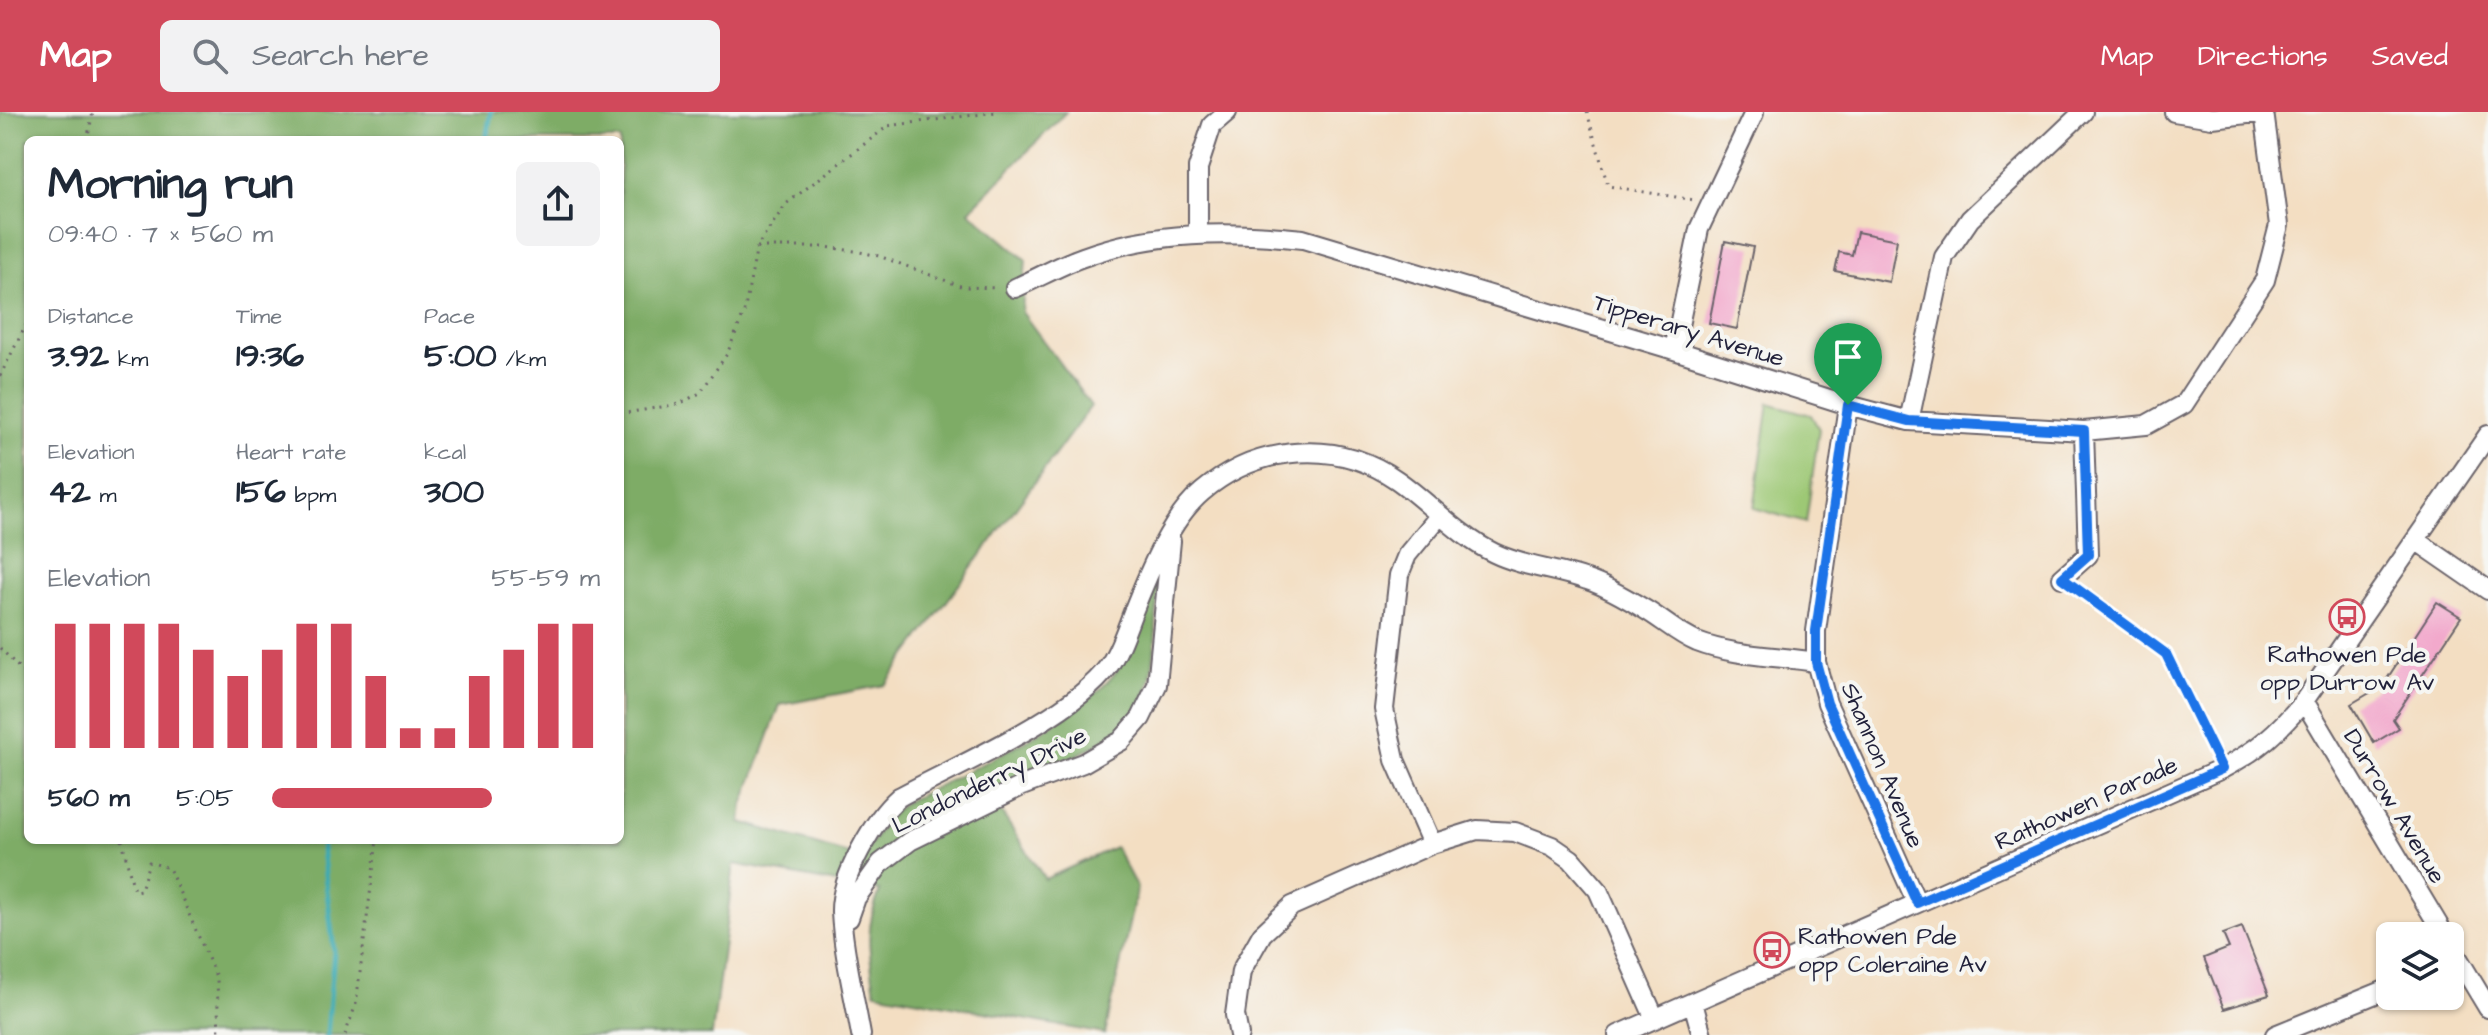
<!DOCTYPE html>
<meta charset="utf-8">
<style>
:root{--surface:#fff;--page:#f2f2f3;--text:#1f2937;--muted:#747a83;--accent:#d1495b}
body{margin:0;font-family:"Architects Daughter",sans-serif;background:var(--page);color:var(--text);height:100vh;display:flex;flex-direction:column;font-size:30px;white-space:nowrap}
*{box-sizing:border-box;margin:0}
p{font-size:26px;color:var(--muted)}
.icon{flex:none;width:44px;height:44px;fill:none;stroke:currentColor;stroke-width:2;stroke-linecap:round;stroke-linejoin:round}
.map{position:relative;flex:1;overflow:hidden}
.side{position:absolute;left:24px;top:24px;width:600px;height:708px;display:flex;flex-direction:column;background:var(--surface);border-radius:12px;box-shadow:0 2px 6px #0004}
.side>*{flex:none}
.controls{position:absolute;left:2376px;top:810px;display:grid;gap:16px}
.controls a{display:grid;place-items:center;width:88px;height:88px;border-radius:12px;background:var(--surface);box-shadow:0 2px 6px #0004;font-size:40px}
.pin{position:absolute;display:grid;place-items:center;width:68px;height:68px;color:#fff;margin:-82px -34px;border-radius:50% 50% 50% 0;rotate:-45deg;box-shadow:0 0 8px #0007}
.pin .icon{rotate:45deg}
.round{display:grid;place-items:center;flex:none;width:84px;height:84px;border-radius:12px;background:var(--page)}
.summary{display:flex;align-items:center;justify-content:space-between;height:136px;padding:0 24px}
h1{font-size:44px;font-weight:700;line-height:60px}
.metrics{display:grid;grid-template-columns:repeat(3,1fr);gap:12px;height:136px;padding:8px 24px}
.metrics div{display:grid;align-content:center}
.metrics b{font-size:34px;font-weight:700}
.metrics small{font-size:22px;font-weight:400}
.metrics p{font-size:22px}
.chart{height:224px;padding:16px 24px}
.chart p{display:flex;justify-content:space-between}
.chart svg{width:100%;height:144px;margin-top:8px;stroke:var(--accent);stroke-width:6}
ul{padding:0 24px;list-style:none;font-size:26px}
li{display:grid;grid-template-columns:128px 96px 1fr;align-items:center;height:60px}
li i{height:20px;border-radius:10px;background:var(--accent)}
header{display:flex;align-items:center;gap:48px;box-sizing:border-box;height:112px;padding:0 40px;background:var(--accent);color:#fff}
header strong{font-size:38px}
nav{display:flex;gap:44px;margin-inline-start:auto;font-size:28px}
.search{width:560px;height:72px;background:var(--page);display:flex;align-items:center;gap:20px;box-sizing:border-box;padding:0 28px;border-radius:12px;color:var(--muted);font-size:30px}
.map>svg:first-child{display:block}
</style>
<header>
<strong>Map</strong>
<div class="search"><svg class="icon" aria-label="search" viewBox="0 0 24 24"><circle cx="10" cy="10" r="6"/><path d="M15 15l6 6"/></svg>Search here</div>
<nav><a>Map</a><a>Directions</a><a>Saved</a></nav>
</header>
<div class="map">
<svg width="2488" height="923" viewBox="0 0 2488 923">
<rect width="100%" height="100%" fill="#f6f6f2"/>
<filter id="ink" filterUnits="userSpaceOnUse"><feTurbulence type="fractalNoise" baseFrequency=".0125" numOctaves="2"/><feDisplacementMap in="SourceGraphic" scale="16" xChannelSelector="R" yChannelSelector="G"/><feConvolveMatrix kernelMatrix="1 2 1 2 8 2 1 2 1" color-interpolation-filters="sRGB"/></filter>
<filter id="wash" filterUnits="userSpaceOnUse"><feTurbulence type="fractalNoise" baseFrequency=".006" numOctaves="4" result="noise"/><feDisplacementMap in="SourceGraphic" scale="32" xChannelSelector="R" yChannelSelector="G"/><feGaussianBlur stdDeviation="1.8" result="paint"/><feColorMatrix in="noise" values="0 0 0 0 0 0 0 0 0 0 0 0 0 0 0 0 0 1.4 0 .05"/><feComposite in="paint" operator="in"/></filter>
<g filter="url(#wash)">
<rect width="100%" height="100%" fill="#f3dec2"/>
<!-- green -->
<path fill="#9dc874" stroke="#607558" stroke-width="2" d="M 1769,291 L 1811,303 L 1819,317 L 1806,411 L 1754,396 Z"/>
<!-- forest -->
<path fill="#7eac66" stroke="#506750" stroke-width="2" fill-rule="evenodd" d="M 0,0 L 1066,0 L 969,99 L 1026,148 L 1022,200 L 1091,294 L 885,573 L 780,593 L 743,693 L 741,710 L 862,746 L 889,704 L 904,691 C 960,662 1088,606 1120,554 C 1136,528 1141,497 1154,469 L 1158,469 C 1156,501 1157,537 1150,568 C 1135,636 1042,654 988,680 L 1045,767 L 1115,735 L 1137,776 L 1105,922 L 875,880 C 869,838 864,818 880,779 L 734,752 L 712,923 L 0,923 ZM 28,28 L 620,28 L 620,728 L 28,728 Z"/>
<g fill="none" stroke-linecap="round" stroke-linejoin="round">
<!-- stream -->
<path stroke="#39aab5" stroke-width="5" d="M 486,28 L 491,0
M 321,728 L 334,839 L 327,923"/>
</g>
<g id="blocks">
<!-- building -->
<path fill="#f2a9cc" d="M 1857,120 L 1897,128 L 1889,170 L 1835,159 L 1839,140 L 1852,143 Z
M 1725,129 L 1753,135 L 1737,217 L 1709,211 Z
M 2437,490 L 2461,505 L 2393,607 L 2399,616 L 2374,631 L 2351,592 L 2383,573 Z
M 2242,815 L 2269,883 L 2224,897 L 2204,846 L 2229,836 L 2223,822 Z"/>
</g>
</g>
<g filter="url(#ink)">
<use href="#blocks" fill-opacity="0" stroke="#6b646a" stroke-width="2"/>
<g fill="none" stroke-linecap="round" stroke-linejoin="round">
<defs>
<path id="street" d="M 2174,0 L 2212,6 L 2265,0
M 1198,121 L 1198,56 L 1212,13 L 1227,0
M 1015,176 C 1038,166 1060,153 1083,145 C 1153,119 1230,119 1303,127 L 1674,238 L 1848,293 L 1909,309 L 2084,319 L 2146,313 L 2184,292 L 2265,168 L 2279,113 L 2264,0
M 1674,238 L 1699,117 L 1754,1
M 1848,293 L 1816,519 L 1816,550 L 1827,591 L 1917,791
M 1909,309 L 1944,145 L 1970,107 L 2083,0
M 2417,429 L 2488,478
M 2062,466 L 2088,443 L 2084,319
M 2304,589 L 2445,824
M 1432,732 L 1395,648 L 1384,597 L 1399,463 L 1407,443 L 1440,403
M 849,806 L 856,786 L 881,751 L 910,729 L 1022,674 L 1083,651 L 1121,629 L 1141,606 L 1157,573 L 1171,429
M 2450,833 L 2488,896
M 1693,891 L 1702,923
M 861,923 C 854,883 843,840 841,800 C 840,765 874,707 899,685 C 956,654 1071,605 1108,555 C 1119,540 1126,518 1133,500 C 1148,462 1170,407 1202,380 C 1257,333 1337,326 1397,368 C 1430,391 1457,423 1494,441 C 1523,455 1556,457 1587,468 C 1606,474 1628,487 1646,498 C 1663,508 1678,522 1697,530 C 1733,544 1778,544 1816,550
M 1239,923 L 1235,903 L 1241,859 L 1262,822 L 1292,794 L 1432,732 L 1477,718 L 1515,720 L 1552,734 L 1571,747 L 1598,778 L 1655,907
M 1618,923 L 2222,657 C 2258,638 2278,620 2304,589 L 2488,323
M 2275,923 L 2390,876"/>
</defs>
<!-- street casing -->
<use href="#street" stroke="#6b646a" stroke-width="22"/>
<!-- path -->
<path stroke="#6b646a" stroke-width="3" stroke-dasharray="2 6" stroke-linecap="butt" d="M 1587,0 L 1608,74 L 1694,88
M 87,28 L 93,0
M 757,135 L 825,135 L 855,139 L 879,144 L 963,175 L 998,176
M 0,264 L 28,209
M 620,302 L 679,292 L 700,281 L 727,242 L 744,201 L 757,135 L 786,92 L 888,14 L 997,0
M 2078,478 L 2166,542 L 2215,642
M 0,536 L 28,565
M 122,728 L 134,779 L 141,778 L 149,750 L 169,756 L 217,867 L 219,923
M 345,923 L 356,892 L 377,728"/>
<!-- street -->
<use href="#street" stroke="#fff" stroke-width="18"/>
</g>
</g>
<g fill="none" stroke-linecap="round" stroke-linejoin="round" filter="url(#ink)">
<defs>
<path id="route" d="M 1848,293 L 1909,309 L 2084,319 L 2088,443 L 2062,466 L 2166,542 L 2222,657 L 1917,791 L 1827,591 L 1816,550 L 1816,519 Z"/>
</defs>
<!-- route casing -->
<use href="#route" stroke="#fff" stroke-width="16"/>
<!-- route -->
<use href="#route" stroke="#1a73e8" stroke-width="10"/>
</g>
<!-- icons -->
<defs>
<symbol id="bus-ring" viewBox="-11 -11 22 22"><circle r="9.5" fill="#f6f6f2" stroke="#d1495b" stroke-width="1.5"/><path d="M-5-6H5V4H4V6H2V4H-2V6H-4V4H-5ZM-3.5-4V0h7V-4ZM-3.5 1.2v1.5H-2V1.2ZM2 1.2v1.5H3.5V1.2Z" fill="#d1495b"/></symbol>
</defs>
<g fill-rule="evenodd">
<use href="#bus-ring" x="2327" y="485" width="40" height="40"/>
<use href="#bus-ring" x="1752" y="818" width="40" height="40"/>
</g>
<g text-anchor="middle" stroke-width="8" stroke-linejoin="round" paint-order="stroke">
<!-- street labels -->
<g font-size="24" fill="#22223b" stroke="#f6f6f2">
<text transform="translate(1689 218) rotate(17)" y="8">Tipperary Avenue</text>
<text transform="translate(1883 653) rotate(67)" y="8">Shannon Avenue</text>
<text transform="translate(989 668) rotate(-26)" y="8">Londonderry Drive</text>
<text transform="translate(2086 691) rotate(-24)" y="8">Rathowen Parade</text>
<text transform="translate(2395 694) rotate(59)" y="8">Durrow Avenue</text>
</g>
<!-- poi labels -->
<g font-size="24" fill="#22223b" stroke="#f6f6f2">
<text x="2347" y="550">Rathowen Pde<tspan x="2347" dy="28">opp Durrow Av</tspan></text>
<text x="1798" y="832" text-anchor="start">Rathowen Pde<tspan x="1798" dy="28">opp Coleraine Av</tspan></text>
</g>
</g>
</svg>
<div class="controls">
<a><svg class="icon" aria-label="layers" viewBox="0 0 24 24"><path d="M12 4l9 5-9 5-9-5zM3 14l9 5 9-5"/></svg></a>
</div>
<div class="pin" style="left:1848px;top:293px;background:#1e9e55"><svg class="icon" aria-label="arrive" viewBox="0 0 24 24"><path d="M6 21V4h12l-3 4 3 4H6"/></svg></div>
<section class="side">
<div class="summary"><div><h1>Morning run</h1><p>09:40 · 7 × 560 m</p></div><a class="round"><svg class="icon" aria-label="share" viewBox="0 0 24 24"><path d="M12 15V3M7 8l5-5 5 5M5 13v7h14v-7"/></svg></a></div>
<div class="metrics">
<div><p>Distance</p><b>3.92<small> km</small></b></div>
<div><p>Time</p><b>19:36</b></div>
<div><p>Pace</p><b>5:00<small> /km</small></b></div>
</div>
<div class="metrics">
<div><p>Elevation</p><b>42<small> m</small></b></div>
<div><p>Heart rate</p><b>156<small> bpm</small></b></div>
<div><p>kcal</p><b>300</b></div>
</div>
<div class="chart"><p><span>Elevation</span>55–59 m</p>
<svg viewBox="0 0 160 44" preserveAspectRatio="none"><path d="M5 44V6M15 44V6M25 44V6M35 44V6M45 44V14M55 44V22M65 44V14M75 44V6M85 44V6M95 44V22M105 44V38M115 44V38M125 44V22M135 44V14M145 44V6M155 44V6"/></svg>
</div>
<ul>
<li><b>560 m</b>5:05<i style="width:67%"></i></li>
</ul>
</section>
</div>
